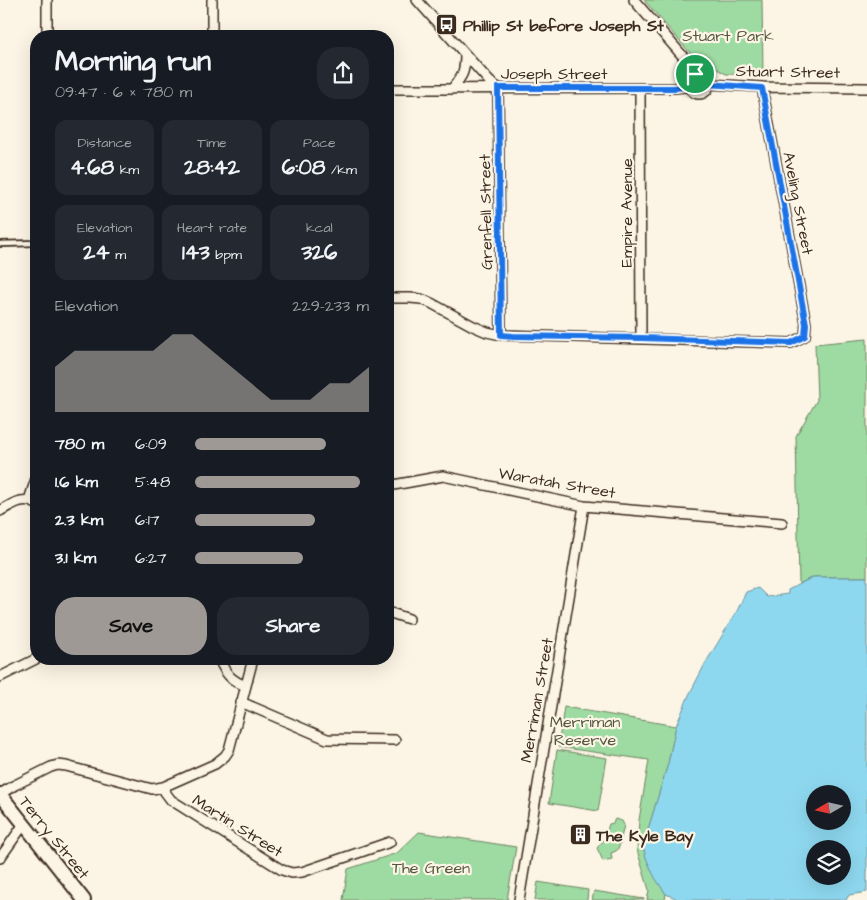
<!DOCTYPE html>
<meta charset="utf-8">
<style>
:root{--surface:#171b24;--page:#242831;--text:#f1f3f6;--muted:#9ea1a6;--accent:#9f9995}
body{margin:0;font-family:"Architects Daughter",sans-serif;background:var(--page);color:var(--text);height:100vh;display:flex;flex-direction:column;font-size:19px;white-space:nowrap}
*{box-sizing:border-box;margin:0}
p{font-size:16px;color:var(--muted)}
.icon{flex:none;width:28px;height:28px;fill:none;stroke:currentColor;stroke-width:2;stroke-linecap:round;stroke-linejoin:round}
.map{position:relative;flex:1;overflow:hidden}
.side{position:absolute;left:30px;top:30px;width:364px;height:635px;display:flex;flex-direction:column;background:var(--surface);border-radius:20px;box-shadow:0 5px 20px #0002}
.side>*{flex:none}
.needle{width:32px;rotate:261deg}
.tools{position:absolute;left:806px;top:785px;display:grid;gap:10px}
.tools a{display:grid;place-items:center;width:45px;height:45px;border-radius:50%;background:var(--surface);box-shadow:0 5px 20px #0002;font-size:25px}
.pin{position:absolute;display:grid;place-items:center;width:42px;height:42px;color:#fff;margin:-21px;border:2px solid #fff;border-radius:50%;box-shadow:0 1px 5px #0007}
.round{display:grid;place-items:center;flex:none;width:52px;height:52px;border-radius:20px;background:var(--page)}
.headline{display:flex;align-items:center;justify-content:space-between;height:85px;padding:0 25px}
h1{font-size:28px;font-weight:700;line-height:38px}
.metrics{display:grid;grid-template-columns:repeat(3,1fr);gap:8px;height:85px;padding:5px 25px}
.metrics div{display:grid;align-content:center;border-radius:12px;background:var(--page);text-align:center}
.metrics b{font-size:21px;font-weight:700}
.metrics small{font-size:14px;font-weight:400}
.metrics p{font-size:14px}
.chart{height:140px;padding:10px 25px}
.chart p{display:flex;justify-content:space-between}
.chart svg{width:100%;height:90px;margin-top:5px;fill:var(--accent);opacity:.7}
.primary-button{display:flex;gap:10px;margin-top:auto;padding:10px 25px}
.primary-button a{flex:1;height:58px;border-radius:20px;background:var(--accent);color:#111;font-size:20px;font-weight:700;line-height:58px;text-align:center}
.primary-button a+a{background:var(--page);color:var(--text)}
ul{padding:0 25px;list-style:none;font-size:16px}
li{display:grid;grid-template-columns:80px 60px 1fr;align-items:center;height:38px}
li i{height:12px;border-radius:6px;background:var(--accent)}
.map>svg:first-child{display:block}
</style>
<div class="map">
<svg width="867" height="900" viewBox="0 0 867 900">
<rect width="100%" height="100%" fill="#fcf5e5"/>
<filter id="ink" filterUnits="userSpaceOnUse"><feTurbulence type="fractalNoise" baseFrequency=".02" numOctaves="2"/><feDisplacementMap in="SourceGraphic" scale="10" xChannelSelector="R" yChannelSelector="G"/><feConvolveMatrix kernelMatrix="1 2 1 2 8 2 1 2 1" color-interpolation-filters="sRGB"/></filter>
<g filter="url(#ink)">
<!-- green -->
<path fill="#9edba2" stroke="#6c8260" d="M 644,0 L 762,0 L 763,75 L 726,74 L 691,54 Z
M 867,339 L 867,577 L 813,577 L 799,584 L 796,436 L 817,400 L 815,344 Z
M 564,707 L 676,726 L 668,764 L 643,846 C 647,864 656,879 666,894 L 665,900 L 647,900 L 649,890 L 637,850 L 639,820 L 649,760 L 558,747 Z
M 557,750 L 607,758 L 598,811 L 549,803 Z
M 615,819 L 622,821 L 624,825 L 619,847 L 616,851 L 611,853 L 612,859 L 603,861 L 597,848 L 605,839 L 611,836 L 606,834 L 609,824 L 613,823 Z
M 419,832 L 516,847 L 507,900 L 343,900 L 348,869 L 397,853 Z
M 538,882 L 588,890 L 587,900 L 535,900 Z
M 594,891 L 644,899 L 644,900 L 592,900 Z"/>
<!-- water -->
<path fill="#8ed8ef" stroke="#6d929b" fill-rule="evenodd" d="M 813,577 L 867,577 L 867,892 L 849,895 L 846,900 L 680,900 L 666,894 L 655,878 L 646,858 L 643,846 L 668,764 L 676,726 L 689,695 L 705,664 L 737,611 L 746,592 L 758,588 L 767,597 L 788,594 L 788,590 ZM 815,794 L 842,794 L 842,821 L 815,821 ZM 815,849 L 842,849 L 842,876 L 815,876 Z"/>
<g fill="none" stroke-linecap="round" stroke-linejoin="round">
<defs>
<path id="lane" d="M 0,244 L 36,243"/>
<path id="street" d="M 47,0 L 47,36
M 212,0 L 212,36
M 417,0 L 489,81 L 498,88
M 634,0 L 687,61 L 695,74
M689 84a10 10 0 1 1 20 0a10 10 0 1 1-20 0Z
M 708,84 L 762,87 L 867,88
M 498,88 L 501,335
M 640,88 L 641,338
M 388,89 L 675,88 L 683,87 L 689,85
M 452,89 C 463,75 465,72 465,54
M 388,298 L 410,298 L 421,299 L 431,303 L 473,326 L 487,332 L 501,335 L 791,343 L 805,336 L 806,324 L 762,87
M 388,486 L 443,476 L 584,506 L 782,523
M 29,500 L 36,479
M 0,511 C 11,505 24,495 36,504
M 388,612 L 409,619
M 219,659 C 226,674 230,680 246,686
M 0,677 L 36,659
M 241,702 L 327,739 L 395,740
M 163,787 L 165,792 L 171,800 L 282,870 L 292,873 L 302,872 L 390,842
M 0,794 L 15,785 L 51,767 L 58,765 L 66,766 L 152,789 L 163,787 L 215,764 L 225,756 L 229,750 L 253,659
M 0,858 L 24,824
M 519,900 L 584,506"/>
<path id="secondary" d="M 0,794 L 84,900"/>
</defs>
<!-- lane casing -->
<use href="#lane" stroke="#3b2a1e" stroke-width="8"/>
<!-- street casing -->
<use href="#street" stroke="#3b2a1e" stroke-width="12"/>
<!-- secondary casing -->
<use href="#secondary" stroke="#3b2a1e" stroke-width="16"/>
<!-- lane -->
<use href="#lane" stroke="#fcf5e5" stroke-width="4.5"/>
<!-- street -->
<use href="#street" stroke="#fcf5e5" stroke-width="9"/>
<!-- secondary -->
<use href="#secondary" stroke="#fcf5e5" stroke-width="12"/>
</g>
</g>
<g fill="none" stroke-linecap="round" stroke-linejoin="round" filter="url(#ink)">
<defs>
<path id="route" d="M 695,74 C 702,74 707,76 708,84 L 762,88 L 806,324 L 805,336 L 791,343 L 641,338 L 513,336 L 501,335 L 498,88 L 675,88 L 682,87 L 689,85 L 690,78 Z"/>
</defs>
<!-- route casing -->
<use href="#route" stroke="#fff" stroke-width="10"/>
<!-- route -->
<use href="#route" stroke="#1a73e8" stroke-width="6"/>
</g>
<!-- icons -->
<defs>
<symbol id="bus-square" viewBox="-11 -11 22 22"><rect x="-9" y="-9" width="18" height="18" rx="4" fill="#3b2a1e" stroke="#fcf5e5"/><path d="M-5-6H5V4H4V6H2V4H-2V6H-4V4H-5ZM-3.5-4V0h7V-4ZM-3.5 1.2v1.5H-2V1.2ZM2 1.2v1.5H3.5V1.2Z" fill="#fff"/></symbol>
<symbol id="building-square" viewBox="-11 -11 22 22"><rect x="-9" y="-9" width="18" height="18" rx="4" fill="#3b2a1e" stroke="#fcf5e5"/><path d="M-4-6H4V6H1V3H-1V6H-4ZM-2.5-4.3h1.7v1.8h-1.7ZM.8-4.3h1.7v1.8H.8ZM-2.5-1h1.7V.8h-1.7ZM.8-1h1.7V.8H.8Z" fill="#fff"/></symbol>
</defs>
<g fill-rule="evenodd">
<use href="#bus-square" x="434" y="12" width="25" height="25"/>
<use href="#building-square" x="568" y="822" width="25" height="25"/>
</g>
<g text-anchor="middle" stroke-width="4.5" stroke-linejoin="round" paint-order="stroke">
<!-- poi labels -->
<g font-size="16" font-weight="bold" fill="#3b2a1e" stroke="#fcf5e5" text-anchor="start">
<text x="463" y="31">Phillip St before Joseph St</text>
<text x="596" y="841">The Kyle Bay</text>
</g>
<!-- park labels -->
<g font-size="16" fill="#54563f" stroke="#fcf5e5">
<text x="728" y="41">Stuart Park</text>
<text x="585" y="727">Merriman<tspan x="585" dy="18">Reserve</tspan></text>
<text x="431" y="873">The Green</text>
</g>
<!-- street labels -->
<g font-size="16" fill="#3b2a1e" stroke="#fcf5e5">
<text transform="translate(788 71) rotate(1)" y="6">Stuart Street</text>
<text x="554" y="79">Joseph Street</text>
<text transform="translate(799 203) rotate(79)" y="6">Aveling Street</text>
<text transform="translate(485 212) rotate(-91)" y="6">Grenfell Street</text>
<text transform="translate(626 213) rotate(-90)" y="6">Empire Avenue</text>
<text transform="translate(557 482) rotate(10)" y="6">Waratah Street</text>
<text transform="translate(536 700) rotate(-80)" y="6">Merriman Street</text>
<text transform="translate(238 825) rotate(32)" y="6">Martin Street</text>
<text transform="translate(55 837) rotate(51)" y="6">Terry Street</text>
</g>
</g>
</svg>
<div class="tools">
<a><svg class="needle" viewBox="-14 -14 28 28"><path d="M0-13l5 13h-10z" fill="#e53935"/><path d="M0 13l5-13h-10z" fill="#9ea1a6"/></svg></a>
<a><svg class="icon" aria-label="layers" viewBox="0 0 24 24"><path d="M12 4l9 5-9 5-9-5zM3 14l9 5 9-5"/></svg></a>
</div>
<div class="pin" style="left:695px;top:74px;background:#1e9e55"><svg class="icon" aria-label="arrive" viewBox="0 0 24 24"><path d="M6 21V4h12l-3 4 3 4H6"/></svg></div>
<section class="side">
<div class="headline"><div><h1>Morning run</h1><p>09:47 · 6 × 780 m</p></div><a class="round"><svg class="icon" aria-label="share" viewBox="0 0 24 24"><path d="M12 15V3M7 8l5-5 5 5M5 13v7h14v-7"/></svg></a></div>
<div class="metrics">
<div><p>Distance</p><b>4.68<small> km</small></b></div>
<div><p>Time</p><b>28:42</b></div>
<div><p>Pace</p><b>6:08<small> /km</small></b></div>
</div>
<div class="metrics">
<div><p>Elevation</p><b>24<small> m</small></b></div>
<div><p>Heart rate</p><b>143<small> bpm</small></b></div>
<div><p>kcal</p><b>326</b></div>
</div>
<div class="chart"><p><span>Elevation</span>229–233 m</p>
<svg viewBox="0 0 160 44" preserveAspectRatio="none"><path d="M0 44V22L10 14L20 14L30 14L40 14L50 14L60 6L70 6L80 14L90 22L100 30L110 38L120 38L130 38L140 30L150 30L160 22V44z"/></svg>
</div>
<ul>
<li><b>780 m</b>6:09<i style="width:75%"></i></li>
<li><b>1.6 km</b>5:48<i style="width:95%"></i></li>
<li><b>2.3 km</b>6:17<i style="width:69%"></i></li>
<li><b>3.1 km</b>6:27<i style="width:62%"></i></li>
</ul>
<div class="primary-button"><a>Save</a><a>Share</a></div>
</section>
</div>
